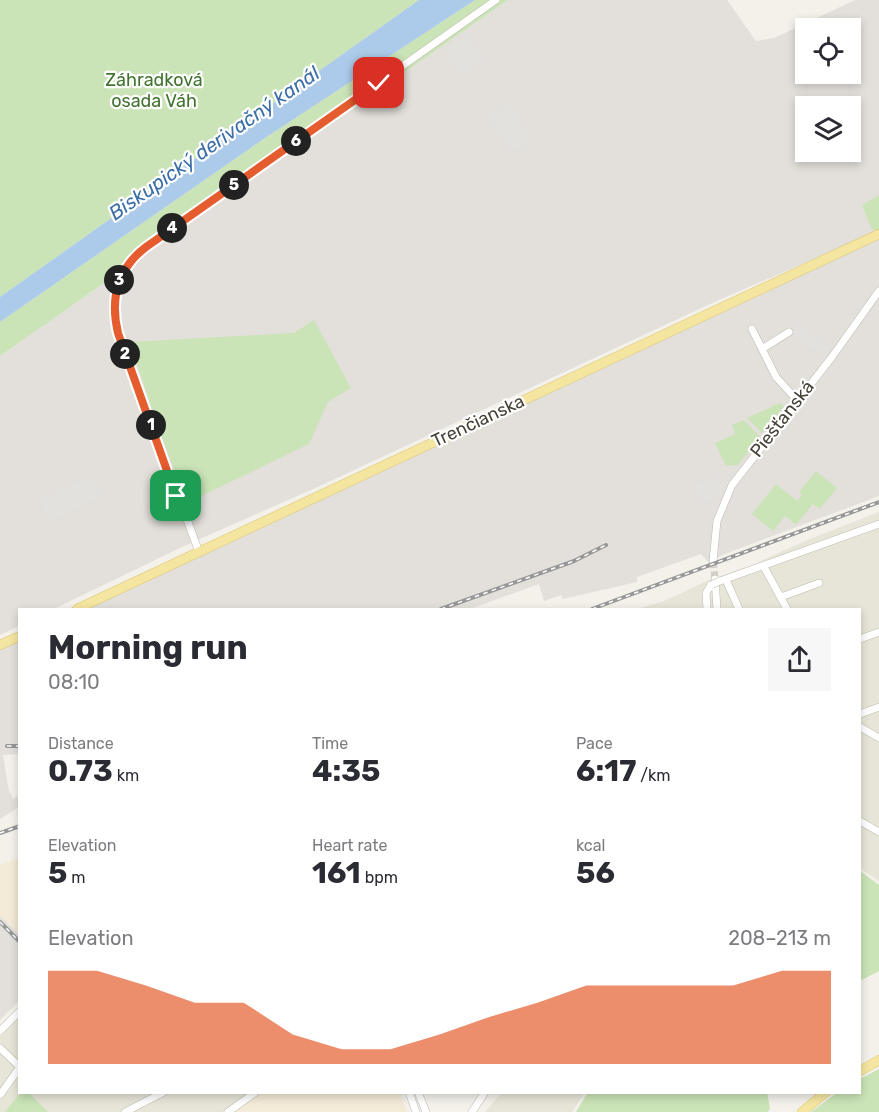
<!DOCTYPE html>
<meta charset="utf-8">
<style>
:root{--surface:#fff;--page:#f7f7f7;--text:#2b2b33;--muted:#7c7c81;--accent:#e55d2f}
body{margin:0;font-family:Rubik,sans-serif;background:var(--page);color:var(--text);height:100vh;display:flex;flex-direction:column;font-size:22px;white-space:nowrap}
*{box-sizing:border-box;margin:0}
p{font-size:20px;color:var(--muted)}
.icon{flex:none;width:33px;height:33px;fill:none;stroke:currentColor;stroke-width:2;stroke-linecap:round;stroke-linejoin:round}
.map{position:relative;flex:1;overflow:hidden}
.panel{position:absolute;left:18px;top:608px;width:843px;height:486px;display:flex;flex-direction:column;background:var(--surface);border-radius:0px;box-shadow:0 3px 9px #0003}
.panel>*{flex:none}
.buttons{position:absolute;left:795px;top:18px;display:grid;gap:12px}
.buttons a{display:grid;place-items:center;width:66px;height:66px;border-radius:0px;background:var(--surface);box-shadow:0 3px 9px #0003;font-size:30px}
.pin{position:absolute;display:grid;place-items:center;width:51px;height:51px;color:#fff;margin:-26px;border-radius:12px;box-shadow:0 3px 9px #0006}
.km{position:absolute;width:30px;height:30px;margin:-15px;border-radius:50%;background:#222;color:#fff;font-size:16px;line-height:30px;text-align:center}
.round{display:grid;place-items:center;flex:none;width:63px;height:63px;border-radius:0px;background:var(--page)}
.headline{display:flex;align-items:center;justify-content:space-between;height:102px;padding:0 30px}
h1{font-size:33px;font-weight:700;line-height:45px}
.stats{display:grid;grid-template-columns:repeat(3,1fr);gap:9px;height:102px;padding:6px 30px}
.stats div{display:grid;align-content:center}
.stats b{font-size:30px;font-weight:700}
.stats small{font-size:16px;font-weight:400}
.stats p{font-size:16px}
.chart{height:168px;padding:12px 30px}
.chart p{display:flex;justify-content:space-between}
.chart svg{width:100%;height:108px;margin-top:6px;fill:var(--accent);opacity:.7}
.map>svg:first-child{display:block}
</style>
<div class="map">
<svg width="879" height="1112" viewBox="0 0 879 1112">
<rect width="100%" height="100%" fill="#f3f1ea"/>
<!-- residential -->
<path fill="#e7e4d8" d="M 879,512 L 879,881 L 860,868 L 860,609 L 637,609 L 664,601 L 707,581 L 750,566 L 807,540 Z
M 19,1016 L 20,1092 L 254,1092 L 227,1112 L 0,1112 L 0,1036 Z
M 502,1092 L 585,1092 L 572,1112 L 485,1112 Z"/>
<!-- commercial -->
<path fill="#f3ead7" d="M 19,858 L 19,934 L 0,916 L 0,865 Z
M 258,1092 L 400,1092 L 407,1112 L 232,1112 Z"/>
<!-- industrial -->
<path fill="#e3e0db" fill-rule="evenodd" d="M 508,0 L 727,0 L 756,41 L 774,38 L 855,0 L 879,0 L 879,496 L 722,555 L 709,563 L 701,554 L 637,577 L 637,582 L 563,599 L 561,595 L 544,601 L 539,584 L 470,609 L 79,609 L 864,237 L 710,304 L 322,485 L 184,546 L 54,609 L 20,609 L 19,626 L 0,635 L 0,356 ZM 806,28 L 850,28 L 850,74 L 806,74 ZM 806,106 L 850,106 L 850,152 L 806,152 Z
M 19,637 L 19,754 L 3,755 L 9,791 L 13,799 L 18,796 L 19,807 L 0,819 L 0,647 Z
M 0,916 L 19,934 L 20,1000 L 0,1020 Z"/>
<!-- green -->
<path fill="#cae3b7" d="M 0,0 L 419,0 L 0,297 Z
M 475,0 L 508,0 L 0,356 L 0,322 L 262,140 Z
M 879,195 L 879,229 L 875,231 L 871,228 L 862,205 Z
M 314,320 L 351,388 L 328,402 L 309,444 L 187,503 L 157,425 L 130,342 L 294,333 Z
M 780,403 L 784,406 L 762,433 L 747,418 Z
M 744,420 L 760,437 L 738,465 L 726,466 L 715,443 L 735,434 L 732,425 Z
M 816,471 L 837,488 L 820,509 L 813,504 L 796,525 L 785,516 L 773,531 L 752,514 L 776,484 L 797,501 L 802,495 L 799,492 Z
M 860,871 L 879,885 L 879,971 L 860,981 Z
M 879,1069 L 879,1112 L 811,1112 L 838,1092 L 860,1092 L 860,1079 Z
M 21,1092 L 28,1092 L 48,1112 L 5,1112 Z
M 588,1092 L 767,1092 L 770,1109 L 767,1112 L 576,1112 Z"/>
<!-- parking -->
<path fill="#e2e1de" d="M 467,34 L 484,59 L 461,74 L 445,50 Z
M 508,103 L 530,136 L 528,138 L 531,143 L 521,150 L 509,147 L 488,117 Z
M 795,323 L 829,348 L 823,354 L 812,346 L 808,348 L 798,340 L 793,329 Z
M 715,475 L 721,487 L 710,501 L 701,500 L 693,487 Z
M 91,477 L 101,496 L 50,521 L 39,500 Z"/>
<!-- water -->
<path fill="#accaea" d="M 419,0 L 475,0 L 262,140 L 0,322 L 0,297 Z"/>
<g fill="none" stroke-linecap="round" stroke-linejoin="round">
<!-- minor-tunnel -->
<path stroke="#d0cec6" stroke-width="7" stroke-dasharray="7 3.5" stroke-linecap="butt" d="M 713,561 L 715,579"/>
<defs>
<path id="minor" d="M 752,329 L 762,349
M 789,332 L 762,349 L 776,377 L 797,400
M 199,552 L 118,333 C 110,299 117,269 146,247 L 496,0
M 713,561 L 717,521 L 732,485 L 832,357 L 879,291
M 764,567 L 787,609
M 715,579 L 717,609
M 726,580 L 739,609
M 720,581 L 879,524
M 781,597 L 819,583
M 707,609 L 706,593 L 711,585
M 860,639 L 879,632
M 860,714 L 879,707
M 860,727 L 879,738
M 860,821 L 879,832
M 0,1031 L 20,1011
M 0,1048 L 20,1067
M 409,1092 L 416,1112
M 418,1092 L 426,1112
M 0,1095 L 20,1067
M 125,1112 L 164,1092
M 228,1112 L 256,1092
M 472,1112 L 485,1092"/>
<path id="major" d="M 77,609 L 879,234
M 0,645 L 20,636
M 860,1071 L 879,1060
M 802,1112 L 826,1092"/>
</defs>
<!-- minor casing -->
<use href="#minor" stroke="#bebaad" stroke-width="8"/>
<!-- major casing -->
<use href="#major" stroke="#d8c472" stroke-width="10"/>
<!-- minor -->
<use href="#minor" stroke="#fff" stroke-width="7"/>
<!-- major -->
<use href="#major" stroke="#f4e5a1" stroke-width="9"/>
<defs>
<path id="rail" d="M 441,609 L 574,561 L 606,545
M 592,609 L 879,502
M 7,746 L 20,746
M 0,833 L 20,826
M 0,922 L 20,942"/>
</defs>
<!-- rail casing -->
<use href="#rail" stroke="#979797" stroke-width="4"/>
<!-- rail -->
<use href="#rail" stroke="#fff" stroke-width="1.5" stroke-dasharray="4.5" stroke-linecap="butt"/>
<defs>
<path id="minor-bridge" d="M 711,585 L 720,581"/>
</defs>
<!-- minor-bridge casing -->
<use href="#minor-bridge" stroke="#bebaad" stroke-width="8" stroke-linecap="butt"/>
<!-- minor-bridge -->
<use href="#minor-bridge" stroke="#fff" stroke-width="7"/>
</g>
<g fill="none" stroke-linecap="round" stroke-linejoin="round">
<defs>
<path id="route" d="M 176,496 L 118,333 C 110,299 117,269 146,247 L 379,83"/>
</defs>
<!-- route casing -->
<use href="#route" stroke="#fff" stroke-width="12"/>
<!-- route -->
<use href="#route" stroke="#e55d2f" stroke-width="8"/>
</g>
<g text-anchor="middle" stroke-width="4.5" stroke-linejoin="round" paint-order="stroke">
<!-- park labels -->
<g font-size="18" fill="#437331" stroke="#fff">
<text x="154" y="86">Záhradková<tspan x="154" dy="21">osada Váh</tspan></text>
</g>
<!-- street labels -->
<g font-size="18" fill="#464238" stroke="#fff">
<text transform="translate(782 419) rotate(-52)" y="6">Piešťanská</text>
<text transform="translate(478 421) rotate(-25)" y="6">Trenčianska</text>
</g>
<!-- water labels -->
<g font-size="20" font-style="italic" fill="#3c6fa8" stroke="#fff">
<text transform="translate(214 143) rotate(-35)" y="7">Biskupický derivačný kanál</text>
</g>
</g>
</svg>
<div class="buttons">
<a><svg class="icon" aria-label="locate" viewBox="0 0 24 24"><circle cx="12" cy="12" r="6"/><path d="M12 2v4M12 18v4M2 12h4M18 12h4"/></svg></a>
<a><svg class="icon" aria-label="layers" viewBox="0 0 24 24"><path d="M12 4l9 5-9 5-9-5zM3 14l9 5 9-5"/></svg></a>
</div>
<div class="pin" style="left:176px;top:496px;background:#1e9e55"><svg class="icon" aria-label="arrive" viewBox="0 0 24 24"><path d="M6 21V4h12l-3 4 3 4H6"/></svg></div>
<div class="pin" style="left:379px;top:83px;background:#d93025"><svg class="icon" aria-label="check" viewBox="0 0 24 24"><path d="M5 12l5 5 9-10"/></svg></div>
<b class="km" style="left:151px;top:425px">1</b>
<b class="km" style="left:125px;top:354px">2</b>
<b class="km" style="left:119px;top:280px">3</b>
<b class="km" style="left:172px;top:228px">4</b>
<b class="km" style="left:234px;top:185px">5</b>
<b class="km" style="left:296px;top:141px">6</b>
<section class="panel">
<div class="headline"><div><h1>Morning run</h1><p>08:10</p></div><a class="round"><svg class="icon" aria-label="share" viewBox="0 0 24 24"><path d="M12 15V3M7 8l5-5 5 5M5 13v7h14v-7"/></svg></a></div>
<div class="stats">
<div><p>Distance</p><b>0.73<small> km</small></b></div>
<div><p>Time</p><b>4:35</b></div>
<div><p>Pace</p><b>6:17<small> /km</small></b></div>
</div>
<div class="stats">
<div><p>Elevation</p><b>5<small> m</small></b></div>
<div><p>Heart rate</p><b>161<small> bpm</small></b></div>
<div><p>kcal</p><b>56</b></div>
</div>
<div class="chart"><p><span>Elevation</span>208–213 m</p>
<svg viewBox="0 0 160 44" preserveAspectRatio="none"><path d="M0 44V6L10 6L20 12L30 19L40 19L50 32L60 38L70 38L80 32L90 25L100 19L110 12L120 12L130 12L140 12L150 6L160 6V44z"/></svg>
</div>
</section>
</div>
